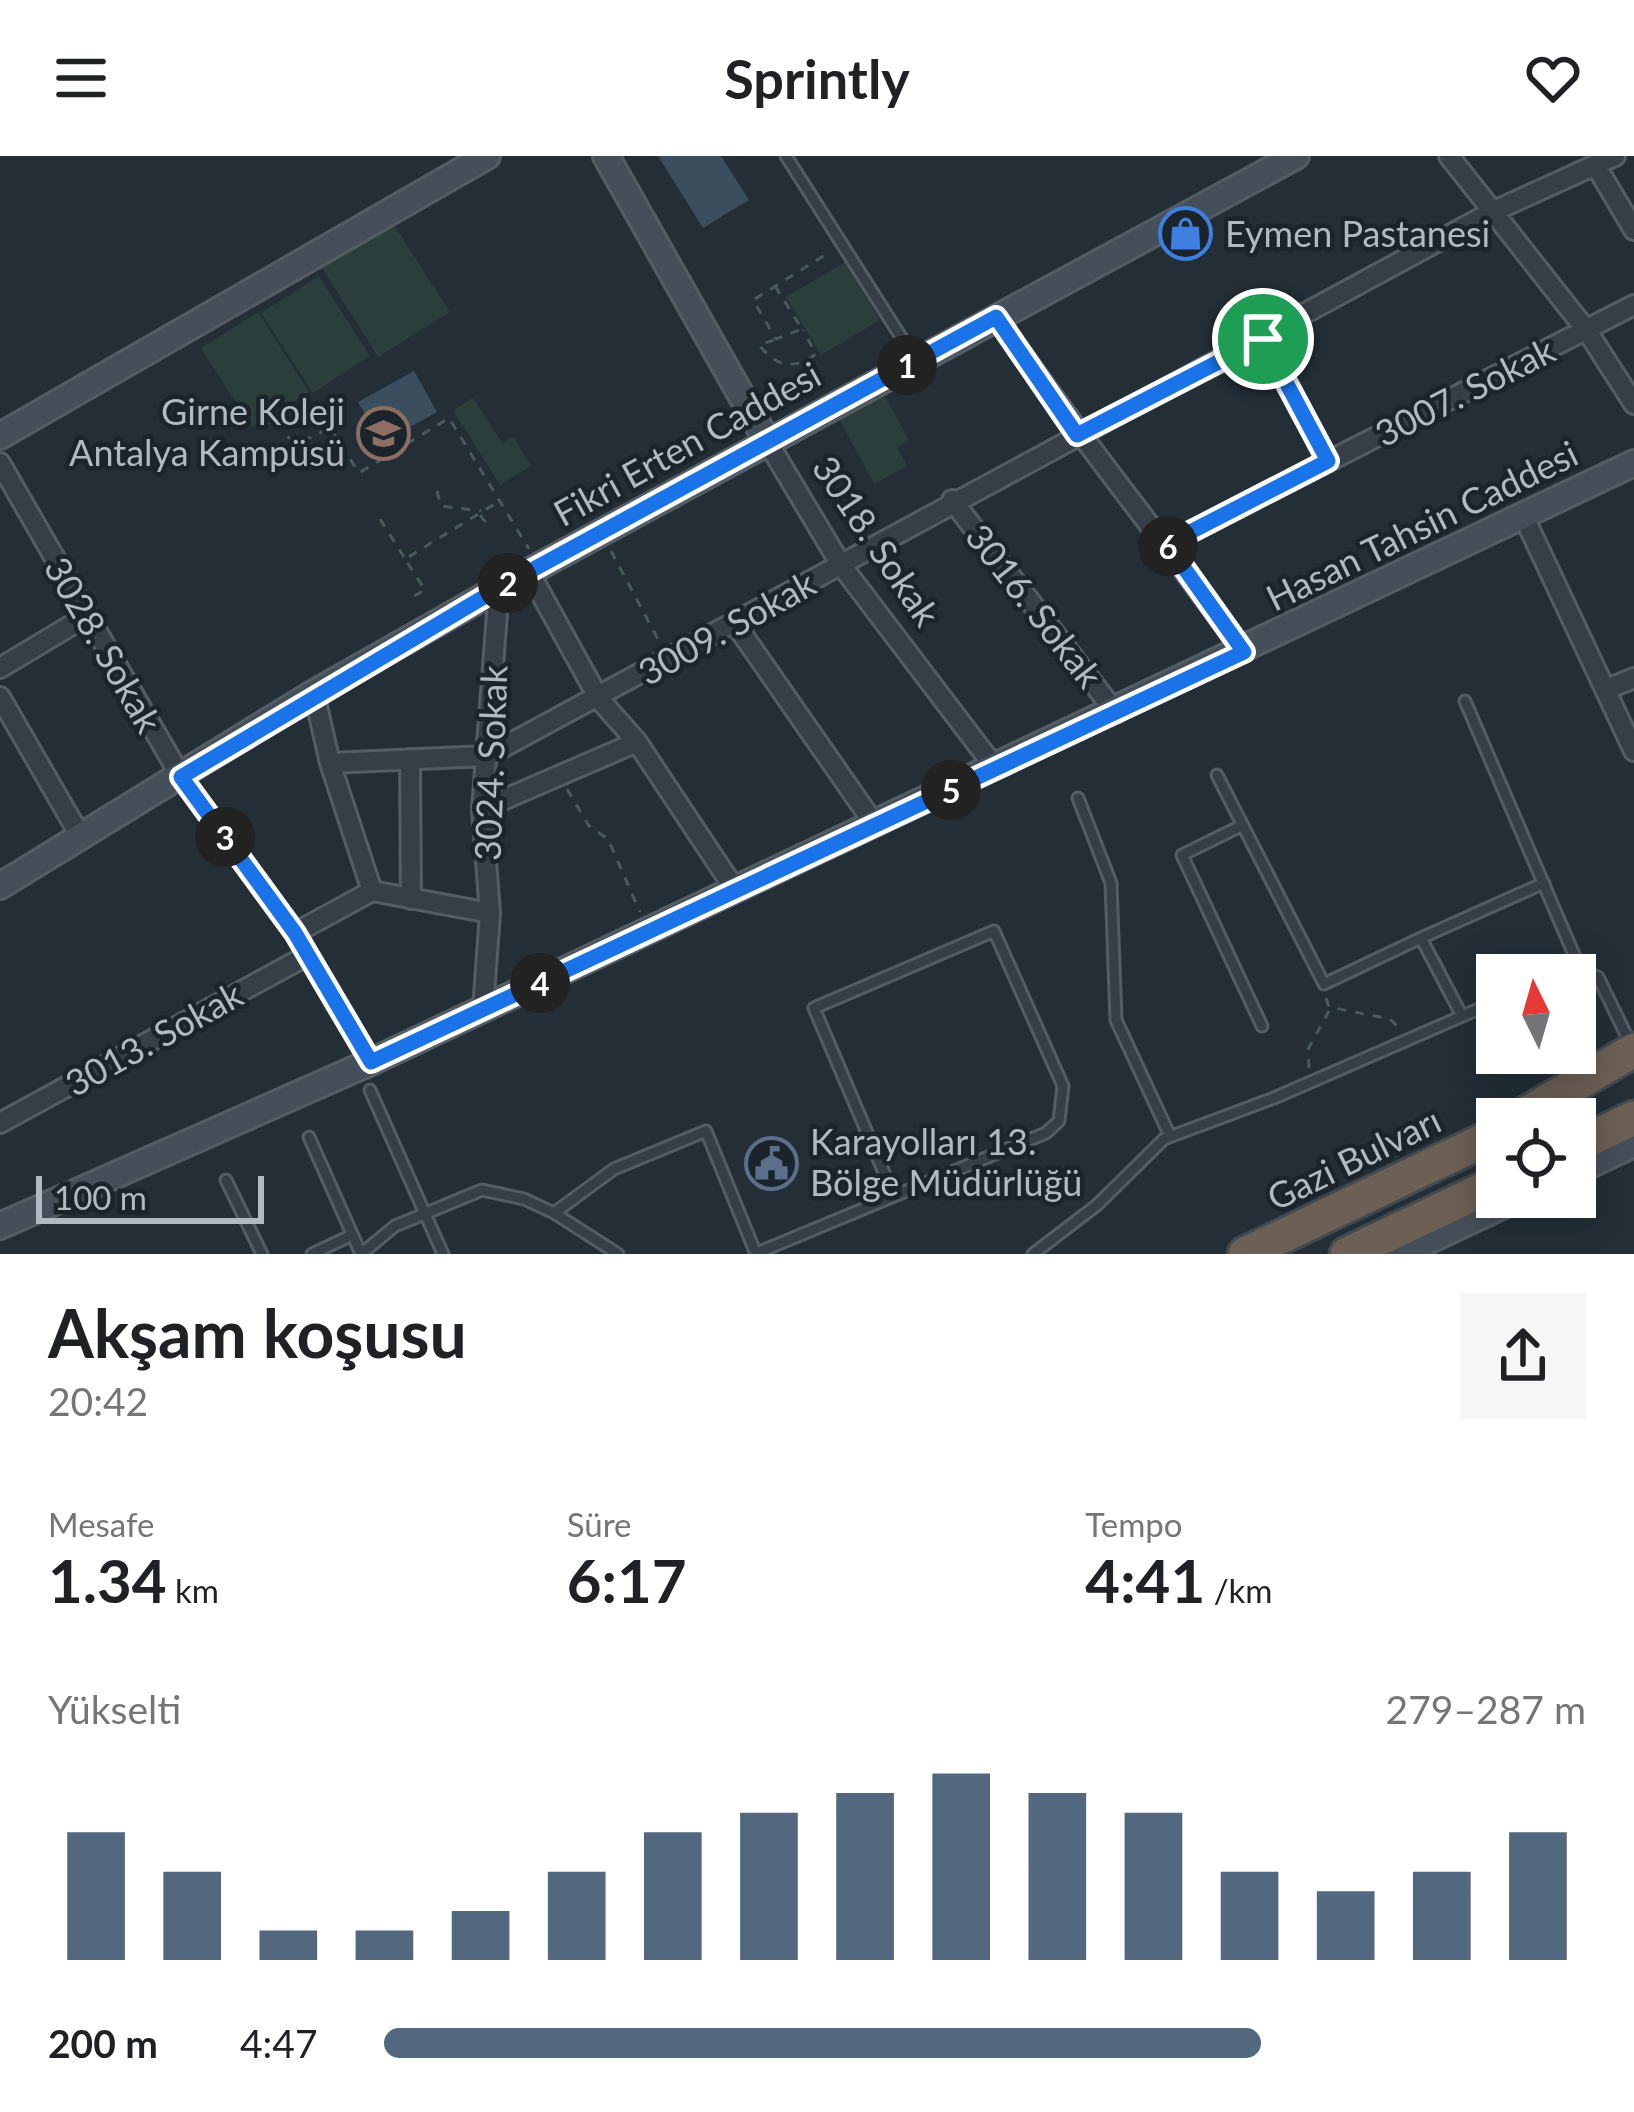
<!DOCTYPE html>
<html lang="tr">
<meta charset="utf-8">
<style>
:root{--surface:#fff;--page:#f6f6f6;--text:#202124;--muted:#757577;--accent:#51687e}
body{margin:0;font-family:Lato,sans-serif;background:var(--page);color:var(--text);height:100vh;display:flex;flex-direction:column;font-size:45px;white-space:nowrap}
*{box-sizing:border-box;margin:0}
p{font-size:39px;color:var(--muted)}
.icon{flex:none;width:66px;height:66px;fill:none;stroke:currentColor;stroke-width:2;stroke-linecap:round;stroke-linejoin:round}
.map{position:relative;height:1098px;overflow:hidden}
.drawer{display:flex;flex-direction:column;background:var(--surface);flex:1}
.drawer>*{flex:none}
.needle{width:78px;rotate:355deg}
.buttons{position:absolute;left:1476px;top:798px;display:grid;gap:24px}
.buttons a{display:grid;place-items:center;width:120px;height:120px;border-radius:0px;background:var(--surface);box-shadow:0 6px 30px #0003;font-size:60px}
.scale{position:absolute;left:36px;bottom:30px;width:228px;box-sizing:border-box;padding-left:12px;border:6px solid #b1bac3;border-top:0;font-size:33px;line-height:42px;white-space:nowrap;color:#b1bac3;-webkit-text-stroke:9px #1c242b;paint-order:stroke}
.pin{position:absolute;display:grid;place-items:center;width:102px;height:102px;color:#fff;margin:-51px;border:6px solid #fff;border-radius:50%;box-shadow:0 3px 12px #0007}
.km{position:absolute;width:60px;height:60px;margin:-30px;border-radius:50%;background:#222;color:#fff;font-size:33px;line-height:60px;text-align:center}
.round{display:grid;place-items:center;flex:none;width:126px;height:126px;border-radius:0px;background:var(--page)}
.summary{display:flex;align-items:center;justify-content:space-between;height:204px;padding:0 48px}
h1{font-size:66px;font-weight:700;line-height:90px}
.stats{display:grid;grid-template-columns:repeat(3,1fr);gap:18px;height:204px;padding:12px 48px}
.stats div{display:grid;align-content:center}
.stats b{font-size:60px;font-weight:700}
.stats small{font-size:33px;font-weight:400}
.stats p{font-size:33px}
.chart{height:336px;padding:24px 48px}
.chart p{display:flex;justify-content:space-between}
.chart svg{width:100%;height:216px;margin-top:12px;stroke:var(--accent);stroke-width:6}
ul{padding:0 48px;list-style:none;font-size:39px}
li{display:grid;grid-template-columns:192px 144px 1fr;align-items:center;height:90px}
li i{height:30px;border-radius:15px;background:var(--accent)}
header{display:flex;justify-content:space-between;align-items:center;height:156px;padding:0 48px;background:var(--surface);font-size:54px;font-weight:700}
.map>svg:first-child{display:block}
</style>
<header><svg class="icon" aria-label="menu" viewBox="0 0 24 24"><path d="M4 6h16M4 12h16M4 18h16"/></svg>Sprintly<svg class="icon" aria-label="heart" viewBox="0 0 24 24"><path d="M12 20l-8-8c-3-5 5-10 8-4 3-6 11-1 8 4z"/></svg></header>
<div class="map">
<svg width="1634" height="1098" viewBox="0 0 1634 1098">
<rect width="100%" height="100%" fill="#232e36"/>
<!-- green -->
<path fill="#2b3e3b" d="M 393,67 L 450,156 L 378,201 L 322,112 Z
M 845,106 L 880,164 L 821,199 L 786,141 Z
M 319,120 L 370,200 L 313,237 L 261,157 Z
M 258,156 L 309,236 L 252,272 L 201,192 Z
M 883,237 L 909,284 L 897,291 L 907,310 L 874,328 L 838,261 Z
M 473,242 L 502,287 L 513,281 L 531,310 L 500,329 L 453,254 Z"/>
<!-- water -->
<path fill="#3a4e5d" d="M 658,0 L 721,0 L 749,44 L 703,72 Z
M 414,215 L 437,256 L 381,287 L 358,246 Z"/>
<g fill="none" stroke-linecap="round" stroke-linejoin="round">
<defs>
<path id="lane" d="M 786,0 L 915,203
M 1465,545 L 1581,815
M 1217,619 L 1324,828 L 1421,782 L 1462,860
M 1078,642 L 1111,727 L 1116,864 L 1170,980
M 1243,669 L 1182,699 L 1262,870
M 1421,782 L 1544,727
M 1559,819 L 1581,815 L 1598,821 L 1630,887
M 370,934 L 443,1098
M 309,981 L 361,1098 L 395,1070 L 482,1034 L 524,1043 L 554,1057 L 618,1098
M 226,1024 L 262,1098
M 554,1057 L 614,1013 L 706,975 L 756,1098
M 757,1097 L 1046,977 L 1059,965 L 1063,930 L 994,775 L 814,852 L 894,1040
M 312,1098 L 352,1079
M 1033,1098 L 1097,1049 L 1164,983 L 1274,942 L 1497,845"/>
<path id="street" d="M 1449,0 L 1587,175 L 1634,248
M 1596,10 L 1634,74
M 996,161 C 1075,276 1163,383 1244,496
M 1263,183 L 1328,305
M 767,285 L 841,409 L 996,613
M 0,307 L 181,621 L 295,777 L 371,906
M 952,344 L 1116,557
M 1524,361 L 1634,595
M 1167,388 L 1634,149
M 529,416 L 599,543 L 637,586 L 736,735
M 736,469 L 875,669
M 0,512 L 85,461
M 1607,533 L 1634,522
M 0,541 L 82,683
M 410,603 L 411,743
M 330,607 L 487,600 L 1492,56 L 1615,0
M 482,653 L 637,586
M 372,735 L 490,757
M 295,777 L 372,735 L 330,607 L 314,537
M 483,853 L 490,757 L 482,653 L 499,432
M 0,967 L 308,799"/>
<path id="secondary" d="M 606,0 L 767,285
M 0,280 L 487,0
M 0,730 L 314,537 L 499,432 L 1296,0
M 1575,1016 L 1634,988
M 0,1070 L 371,906 L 1634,307
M 1400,1098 L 1521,1041"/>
<path id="highway" d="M 1517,963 L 1634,894
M 1575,990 L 1634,962
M 1245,1098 L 1497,978
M 1347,1098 L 1497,1027"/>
</defs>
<!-- lane casing -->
<use href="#lane" stroke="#545d64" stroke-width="15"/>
<!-- street casing -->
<use href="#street" stroke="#545d64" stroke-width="24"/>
<!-- secondary casing -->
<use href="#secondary" stroke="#545d64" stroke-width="30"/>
<!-- highway casing -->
<use href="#highway" stroke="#414a51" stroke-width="39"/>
<!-- path -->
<path stroke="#495a5a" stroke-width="3" stroke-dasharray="9 9" stroke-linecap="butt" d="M 775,130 L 802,173 L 776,183 L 753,144 L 830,96
M 774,184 L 759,189 C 776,210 793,215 816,198 L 803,174
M 264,270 L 276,262 L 289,282 L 299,287 L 330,272 L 337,283
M 329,270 L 318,250 L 337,239
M 327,291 L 338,284 L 359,317 L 449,262 L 529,393
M 437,335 L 441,350 L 481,355
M 480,359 L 487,368
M 380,363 L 404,401
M 611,395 L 660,487
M 414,440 L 425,434 L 405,403 L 498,346
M 567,633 L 589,670 L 608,683 L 640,756
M 1326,842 L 1329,851 L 1390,863 L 1399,872
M 1309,912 L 1308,893 L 1329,855"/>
<!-- lane -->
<use href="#lane" stroke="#363f47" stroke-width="9"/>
<!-- street -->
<use href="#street" stroke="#363f47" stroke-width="18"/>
<!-- secondary -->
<use href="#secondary" stroke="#454f59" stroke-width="24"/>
<!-- highway -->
<use href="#highway" stroke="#6c5f54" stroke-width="33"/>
</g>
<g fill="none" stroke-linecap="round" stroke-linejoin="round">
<defs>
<path id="route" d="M 996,161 L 1077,279 L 1263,183 L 1328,305 L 1167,388 L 1244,496 L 371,906 L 295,777 L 181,621 L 499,432 Z"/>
</defs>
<!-- route casing -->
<use href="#route" stroke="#fff" stroke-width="24"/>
<!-- route -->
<use href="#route" stroke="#1a73e8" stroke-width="15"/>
</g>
<!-- icons -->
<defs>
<symbol id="shop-ring" viewBox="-11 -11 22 22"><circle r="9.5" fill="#1c242b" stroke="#3f7fe0" stroke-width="1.5"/><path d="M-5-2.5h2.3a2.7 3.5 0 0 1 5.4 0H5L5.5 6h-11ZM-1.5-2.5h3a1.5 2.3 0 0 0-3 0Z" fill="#3f7fe0"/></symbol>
<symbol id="school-ring" viewBox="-11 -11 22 22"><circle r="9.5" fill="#1c242b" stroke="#8d6e63" stroke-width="1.5"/><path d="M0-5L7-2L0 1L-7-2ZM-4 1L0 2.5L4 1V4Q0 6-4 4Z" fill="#8d6e63"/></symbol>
<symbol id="civic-ring" viewBox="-11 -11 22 22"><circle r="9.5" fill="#1c242b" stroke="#5c6f8a" stroke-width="1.5"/><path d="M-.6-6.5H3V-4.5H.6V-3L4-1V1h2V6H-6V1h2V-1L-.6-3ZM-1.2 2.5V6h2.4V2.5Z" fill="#5c6f8a"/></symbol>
</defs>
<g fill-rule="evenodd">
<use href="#shop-ring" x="1156" y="48" width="59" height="59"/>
<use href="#school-ring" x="354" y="248" width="59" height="59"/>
<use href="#civic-ring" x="742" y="978" width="59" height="59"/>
</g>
<g text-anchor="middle" stroke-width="9" stroke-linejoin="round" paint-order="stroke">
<!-- poi labels -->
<g font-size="36" fill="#b1bac3" stroke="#1c242b" text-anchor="start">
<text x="1225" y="91">Eymen Pastanesi</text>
<text x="345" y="269" text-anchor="end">Girne Koleji<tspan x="345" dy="41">Antalya Kampüsü</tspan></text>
<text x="810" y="999">Karayolları 13.<tspan x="810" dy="41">Bölge Müdürlüğü</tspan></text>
</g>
<!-- street labels -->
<g font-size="36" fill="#b1bac3" stroke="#1c242b">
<text transform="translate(1465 236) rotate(-27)" y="13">3007. Sokak</text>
<text transform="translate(687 288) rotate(-29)" y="13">Fikri Erten Caddesi</text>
<text transform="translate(1422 370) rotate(-26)" y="13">Hasan Tahsin Caddesi</text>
<text transform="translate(876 385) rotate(56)" y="13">3018. Sokak</text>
<text transform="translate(1034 450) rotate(52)" y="13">3016. Sokak</text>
<text transform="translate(727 472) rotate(-29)" y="13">3009. Sokak</text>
<text transform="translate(103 489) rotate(60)" y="13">3028. Sokak</text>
<text transform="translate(491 607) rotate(-88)" y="13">3024. Sokak</text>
<text transform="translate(154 883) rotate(-29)" y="13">3013. Sokak</text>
<text transform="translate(1354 1003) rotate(-26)" y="13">Gazi Bulvarı</text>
</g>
</g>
</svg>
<div class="buttons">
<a><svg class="needle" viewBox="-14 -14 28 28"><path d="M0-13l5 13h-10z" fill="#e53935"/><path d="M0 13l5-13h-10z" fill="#757577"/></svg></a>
<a><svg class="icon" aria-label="locate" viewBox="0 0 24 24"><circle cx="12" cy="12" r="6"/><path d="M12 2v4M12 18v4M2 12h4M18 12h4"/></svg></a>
</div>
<div class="scale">100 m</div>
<div class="pin" style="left:1263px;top:183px;background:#1e9e55"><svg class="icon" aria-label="arrive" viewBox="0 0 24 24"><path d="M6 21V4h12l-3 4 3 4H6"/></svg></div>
<b class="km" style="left:907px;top:209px">1</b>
<b class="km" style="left:508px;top:427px">2</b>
<b class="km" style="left:225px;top:681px">3</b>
<b class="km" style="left:540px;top:827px">4</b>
<b class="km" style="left:951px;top:634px">5</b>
<b class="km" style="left:1168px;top:390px">6</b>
</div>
<section class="drawer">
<div class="summary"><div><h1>Akşam koşusu</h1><p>20:42</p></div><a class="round"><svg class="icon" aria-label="share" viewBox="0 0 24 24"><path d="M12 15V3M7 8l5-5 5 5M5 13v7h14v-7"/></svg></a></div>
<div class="stats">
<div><p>Mesafe</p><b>1.34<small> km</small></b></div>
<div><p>Süre</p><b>6:17</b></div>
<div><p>Tempo</p><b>4:41<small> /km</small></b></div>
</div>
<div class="chart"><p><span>Yükselti</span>279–287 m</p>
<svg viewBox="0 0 160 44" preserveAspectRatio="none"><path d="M5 44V18M15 44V26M25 44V38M35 44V38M45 44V34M55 44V26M65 44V18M75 44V14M85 44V10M95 44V6M105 44V10M115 44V14M125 44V26M135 44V30M145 44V26M155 44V18"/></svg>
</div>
<ul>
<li><b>200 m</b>4:47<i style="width:73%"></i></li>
</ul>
</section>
